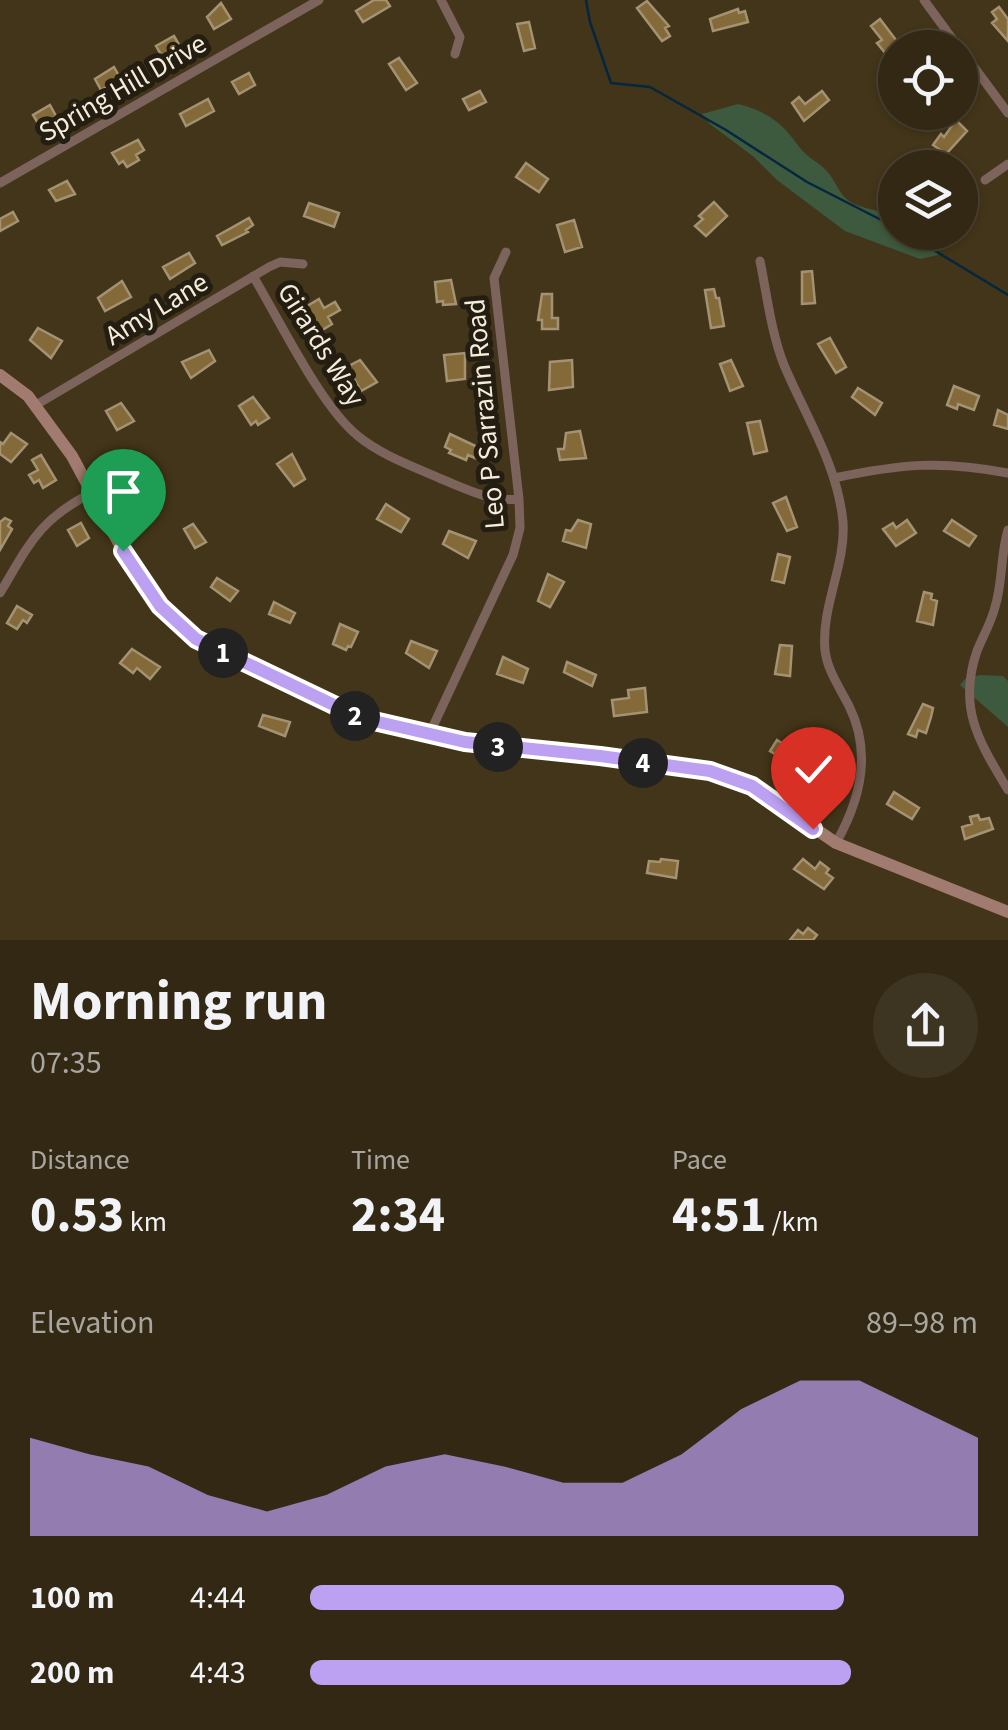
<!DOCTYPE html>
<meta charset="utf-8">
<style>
:root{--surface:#322813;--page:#3d3421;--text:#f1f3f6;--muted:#a8a6a0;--line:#4d4433;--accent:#bca0f2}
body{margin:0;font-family:"Source Sans 3",sans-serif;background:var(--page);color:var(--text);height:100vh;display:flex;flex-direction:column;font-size:38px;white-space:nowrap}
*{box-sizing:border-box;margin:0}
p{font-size:32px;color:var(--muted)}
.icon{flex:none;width:55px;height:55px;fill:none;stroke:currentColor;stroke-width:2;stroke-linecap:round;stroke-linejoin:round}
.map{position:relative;height:940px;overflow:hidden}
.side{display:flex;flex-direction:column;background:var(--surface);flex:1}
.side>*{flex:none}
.fabs{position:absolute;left:878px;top:30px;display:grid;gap:20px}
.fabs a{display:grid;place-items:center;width:100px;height:100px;border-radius:50%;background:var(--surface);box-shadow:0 2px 8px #0004,0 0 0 2px var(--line);font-size:50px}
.pin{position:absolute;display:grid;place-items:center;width:85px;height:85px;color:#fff;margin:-102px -42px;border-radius:50% 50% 50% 0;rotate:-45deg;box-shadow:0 0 10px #0007}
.pin .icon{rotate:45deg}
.km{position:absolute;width:50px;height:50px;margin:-25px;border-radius:50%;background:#222;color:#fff;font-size:28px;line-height:50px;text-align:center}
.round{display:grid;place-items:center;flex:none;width:105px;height:105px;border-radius:52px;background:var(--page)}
.head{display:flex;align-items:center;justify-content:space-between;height:170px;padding:0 30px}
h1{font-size:55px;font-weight:700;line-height:75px}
.figures{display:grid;grid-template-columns:repeat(3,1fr);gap:15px;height:170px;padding:10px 30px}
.figures div{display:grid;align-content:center}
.figures b{font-size:50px;font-weight:700}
.figures small{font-size:28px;font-weight:400}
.figures p{font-size:28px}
.chart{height:280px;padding:20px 30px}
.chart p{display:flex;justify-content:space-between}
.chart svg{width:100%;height:180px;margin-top:10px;fill:var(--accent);opacity:.7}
ul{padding:0 30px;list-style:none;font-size:32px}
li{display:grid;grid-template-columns:160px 120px 1fr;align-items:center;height:75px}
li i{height:25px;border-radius:12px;background:var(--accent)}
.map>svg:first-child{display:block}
</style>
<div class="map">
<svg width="1008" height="940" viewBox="0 0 1008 940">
<rect width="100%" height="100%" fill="#433519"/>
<!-- green -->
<path fill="#3e5a3e" d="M 738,104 C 769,112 783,124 800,148 C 808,159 823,164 830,175 C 837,184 839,194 849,201 C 863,210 880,210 895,215 L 895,232 C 912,232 930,238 938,255 L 920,259 L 845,231 L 777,180 L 754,157 L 710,124 L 702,114 Z
M 980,675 L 1003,676 L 1008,681 L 1008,727 L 960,685 L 965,679 Z"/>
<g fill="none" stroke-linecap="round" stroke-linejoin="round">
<!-- stream -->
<path stroke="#04273f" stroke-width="2.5" d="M 586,0 L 590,22 L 611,83 L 650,87 L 726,130 L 807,182 L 895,227
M 904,232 L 1008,295"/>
</g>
<!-- building -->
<path fill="#836a38" stroke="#a39274" stroke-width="2.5" d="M 374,0 L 386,0 L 390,6 L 363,22 L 356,11 Z
M 647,1 L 669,26 L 665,28 L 670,36 L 662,41 L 637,8 Z
M 221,3 L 231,19 L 214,29 L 207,17 Z
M 999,7 L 1008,19 L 1008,41 L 992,23 L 997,19 L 992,12 Z
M 738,9 L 739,13 L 745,11 L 748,22 L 713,31 L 710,19 Z
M 880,19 L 899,44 L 886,54 L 877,43 L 882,40 L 871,26 Z
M 529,22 L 535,48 L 524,51 L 517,24 Z
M 174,36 L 181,48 L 163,58 L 156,46 Z
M 399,58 L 417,83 L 406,90 L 389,64 Z
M 114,67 L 119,76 L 117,81 L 101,90 L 95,79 Z
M 249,73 L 255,85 L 239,94 L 232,82 Z
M 480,91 L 486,102 L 469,110 L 463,99 Z
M 822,91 L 829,100 L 804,121 L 792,103 L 799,97 L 805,104 Z
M 208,99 L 214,111 L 186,126 L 180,114 Z
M 50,105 L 56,116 L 39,125 L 33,115 Z
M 956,120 L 967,131 L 946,154 L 933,145 L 941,134 L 944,137 Z
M 138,140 L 144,150 L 136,155 L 139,160 L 127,167 L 123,161 L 119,164 L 112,153 Z
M 526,163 L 548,179 L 539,192 L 516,177 Z
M 67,181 L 75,194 L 56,201 L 49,190 Z
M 714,202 L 727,216 L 706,236 L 695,226 L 703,219 L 699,216 Z
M 309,203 L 339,213 L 334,227 L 304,216 Z
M 13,212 L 18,221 L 0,231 L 0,219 Z
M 249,218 L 253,225 L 246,230 L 248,232 L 222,245 L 217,236 Z
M 574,220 L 582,247 L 565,252 L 557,225 Z
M 189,253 L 195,263 L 170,279 L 163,267 Z
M 812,271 L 815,303 L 802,304 L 802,272 Z
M 451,280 L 456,304 L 443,305 L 443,301 L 437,302 L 435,282 Z
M 122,281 L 131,297 L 105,311 L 98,298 Z
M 714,289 L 716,298 L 719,298 L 724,326 L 711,328 L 705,290 Z
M 542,294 L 552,294 L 552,318 L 558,318 L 558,329 L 542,329 L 542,320 L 538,320 Z
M 319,299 L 324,308 L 335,302 L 340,310 L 328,317 L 332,324 L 319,332 L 304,308 Z
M 38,328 L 62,341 L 51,358 L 30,340 Z
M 830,338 L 846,367 L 836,373 L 818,344 Z
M 209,350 L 215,361 L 191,378 L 182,362 Z
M 465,353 L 465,379 L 447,381 L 444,355 Z
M 360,360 L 377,382 L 361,391 L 347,367 Z
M 572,360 L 573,387 L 549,390 L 550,362 Z
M 731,360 L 743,386 L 730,391 L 720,364 Z
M 954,386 L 979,396 L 974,410 L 958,404 L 957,409 L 947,405 Z
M 858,388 L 882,403 L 875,415 L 852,397 Z
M 253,397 L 269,418 L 258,425 L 256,421 L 251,425 L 239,406 Z
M 121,403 L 134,421 L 117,430 L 106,411 Z
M 998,410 L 1008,415 L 1008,429 L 994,425 Z
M 760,421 L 767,451 L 754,454 L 747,423 Z
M 580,431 L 586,458 L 560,460 L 558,449 L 564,449 L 566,433 Z
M 11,433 L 27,444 L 11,462 L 0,454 L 0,442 L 3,444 Z
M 450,434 L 486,451 L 482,461 L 468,455 L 466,460 L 449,453 L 451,450 L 445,447 Z
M 292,454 L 305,479 L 294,486 L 277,464 Z
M 41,455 L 56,480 L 43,488 L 39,480 L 34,483 L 29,475 L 38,470 L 32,460 Z
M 786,497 L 797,527 L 787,531 L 773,503 Z
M 386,504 L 409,519 L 401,532 L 377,519 Z
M 5,518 L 11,521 L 8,526 L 12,529 L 0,550 L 0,522 Z
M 578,520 L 591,524 L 586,548 L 563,541 L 566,530 L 571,531 Z
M 907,520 L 916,533 L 896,546 L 883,529 L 893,523 L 896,528 Z
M 952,520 L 976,536 L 969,546 L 944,531 Z
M 81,523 L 89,538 L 77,546 L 68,530 Z
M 193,524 L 206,542 L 195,548 L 184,529 Z
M 449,531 L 476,541 L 468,558 L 443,544 Z
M 778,554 L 790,557 L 784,583 L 772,580 Z
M 548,574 L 564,582 L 550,607 L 538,601 Z
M 217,578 L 238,591 L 230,601 L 211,587 Z
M 924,592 L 932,594 L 931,599 L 937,601 L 933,625 L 917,621 Z
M 274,602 L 295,613 L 290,623 L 269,614 Z
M 17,606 L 32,615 L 27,623 L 23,620 L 17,629 L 7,623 Z
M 340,624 L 358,632 L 351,647 L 348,646 L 346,650 L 333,644 Z
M 411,641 L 437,651 L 429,668 L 406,653 Z
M 780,645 L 792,646 L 790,676 L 775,674 Z
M 132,649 L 160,667 L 150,679 L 137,668 L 133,673 L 120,663 Z
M 503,657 L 528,669 L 523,683 L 497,674 Z
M 567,662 L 596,675 L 592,686 L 564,672 Z
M 645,688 L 647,712 L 614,716 L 612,700 L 629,698 L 628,690 Z
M 923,704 L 933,708 L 931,717 L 926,733 L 918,730 L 916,737 L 908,734 Z
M 263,715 L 290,722 L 285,736 L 259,726 Z
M 777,740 L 790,748 L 783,759 L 770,751 Z
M 894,792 L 919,808 L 912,819 L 887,804 Z
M 978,815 L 980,820 L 989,818 L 993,829 L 965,839 L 962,827 L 972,824 L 970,817 Z
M 661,859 L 678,861 L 676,878 L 647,873 L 649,861 L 660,862 Z
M 803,859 L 815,869 L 820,862 L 829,869 L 826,873 L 833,878 L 824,889 L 794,869 Z
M 808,928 L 817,935 L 813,940 L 790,940 L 798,930 L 803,934 Z"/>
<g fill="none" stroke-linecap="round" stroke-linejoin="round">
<!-- street -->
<path stroke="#7c635c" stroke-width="9" d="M 441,0 L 460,37 L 455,54
M 924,0 L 959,48
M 960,48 L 1008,113
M 985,180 L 1008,164
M 0,183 L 319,0
M 760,261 C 767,295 771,332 784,365 C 805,415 838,466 843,522 C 846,565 821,606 825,650 C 827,670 840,688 849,706 C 872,752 861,799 836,843
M 253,276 C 279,319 321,407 358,436 C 381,455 412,466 439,478 C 466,489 490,502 519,499
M 36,405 L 269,267 L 280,262 L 303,264
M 834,478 C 901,464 940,460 1008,473
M 1008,530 C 1000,556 1003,582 995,607 C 991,623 983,636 977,651 C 957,709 980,743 1008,790
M 0,593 C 30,543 38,521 91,493
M 428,737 L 513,555 L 520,528 L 519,499 L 494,278 L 506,252"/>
<!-- secondary -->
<path stroke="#a17b70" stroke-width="12" d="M 0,375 L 28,396 L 72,456 L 123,551 L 152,596 L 182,628 L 218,651 L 351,714 L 388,727 L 465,743 L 601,756 L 727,776 L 762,792 L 836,843 L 1008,912"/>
</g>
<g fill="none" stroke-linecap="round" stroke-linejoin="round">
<defs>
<path id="route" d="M 123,551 L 160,606 L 196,639 L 361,718 L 465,742 L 600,756 L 710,771 L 752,786 L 813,829"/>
</defs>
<!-- route casing -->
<use href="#route" stroke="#fff" stroke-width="20"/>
<!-- route -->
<use href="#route" stroke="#bca0f2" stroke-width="12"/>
</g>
<g text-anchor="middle" stroke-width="10" stroke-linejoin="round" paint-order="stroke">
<!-- street labels -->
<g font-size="28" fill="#f5ecdc" stroke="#241e12">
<text transform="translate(122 87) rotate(-30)" y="10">Spring Hill Drive</text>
<text transform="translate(156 308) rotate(-31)" y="10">Amy Lane</text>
<text transform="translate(322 344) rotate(58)" y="10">Girards Way</text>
<text transform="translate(484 414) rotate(-95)" y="10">Leo P Sarrazin Road</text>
</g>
</g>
</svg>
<div class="fabs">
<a><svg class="icon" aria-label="locate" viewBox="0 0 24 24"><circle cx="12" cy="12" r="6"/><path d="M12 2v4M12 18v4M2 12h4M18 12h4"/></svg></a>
<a><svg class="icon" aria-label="layers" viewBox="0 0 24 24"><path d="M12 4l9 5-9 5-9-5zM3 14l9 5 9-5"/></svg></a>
</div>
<div class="pin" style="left:123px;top:551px;background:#1e9e55"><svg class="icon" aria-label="arrive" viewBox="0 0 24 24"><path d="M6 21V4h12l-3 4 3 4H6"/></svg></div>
<div class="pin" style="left:813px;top:829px;background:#d93025"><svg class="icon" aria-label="check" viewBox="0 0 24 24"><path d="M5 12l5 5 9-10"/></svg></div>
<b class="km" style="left:223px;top:653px">1</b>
<b class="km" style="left:355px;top:716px">2</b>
<b class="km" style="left:498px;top:747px">3</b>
<b class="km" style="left:643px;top:763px">4</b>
</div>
<section class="side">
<div class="head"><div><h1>Morning run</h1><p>07:35</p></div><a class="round"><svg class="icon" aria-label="share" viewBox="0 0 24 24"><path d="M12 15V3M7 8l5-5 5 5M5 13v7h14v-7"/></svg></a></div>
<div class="figures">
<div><p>Distance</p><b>0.53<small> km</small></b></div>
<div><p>Time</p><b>2:34</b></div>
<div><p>Pace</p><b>4:51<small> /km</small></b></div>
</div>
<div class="chart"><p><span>Elevation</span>89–98 m</p>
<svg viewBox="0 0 160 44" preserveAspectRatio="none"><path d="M0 44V20L10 24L20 27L30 34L40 38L50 34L60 27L70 24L80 27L90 31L100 31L110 24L120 13L130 6L140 6L150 13L160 20V44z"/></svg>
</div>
<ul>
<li><b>100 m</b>4:44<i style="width:80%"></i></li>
<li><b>200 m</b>4:43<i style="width:81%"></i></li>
</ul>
</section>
